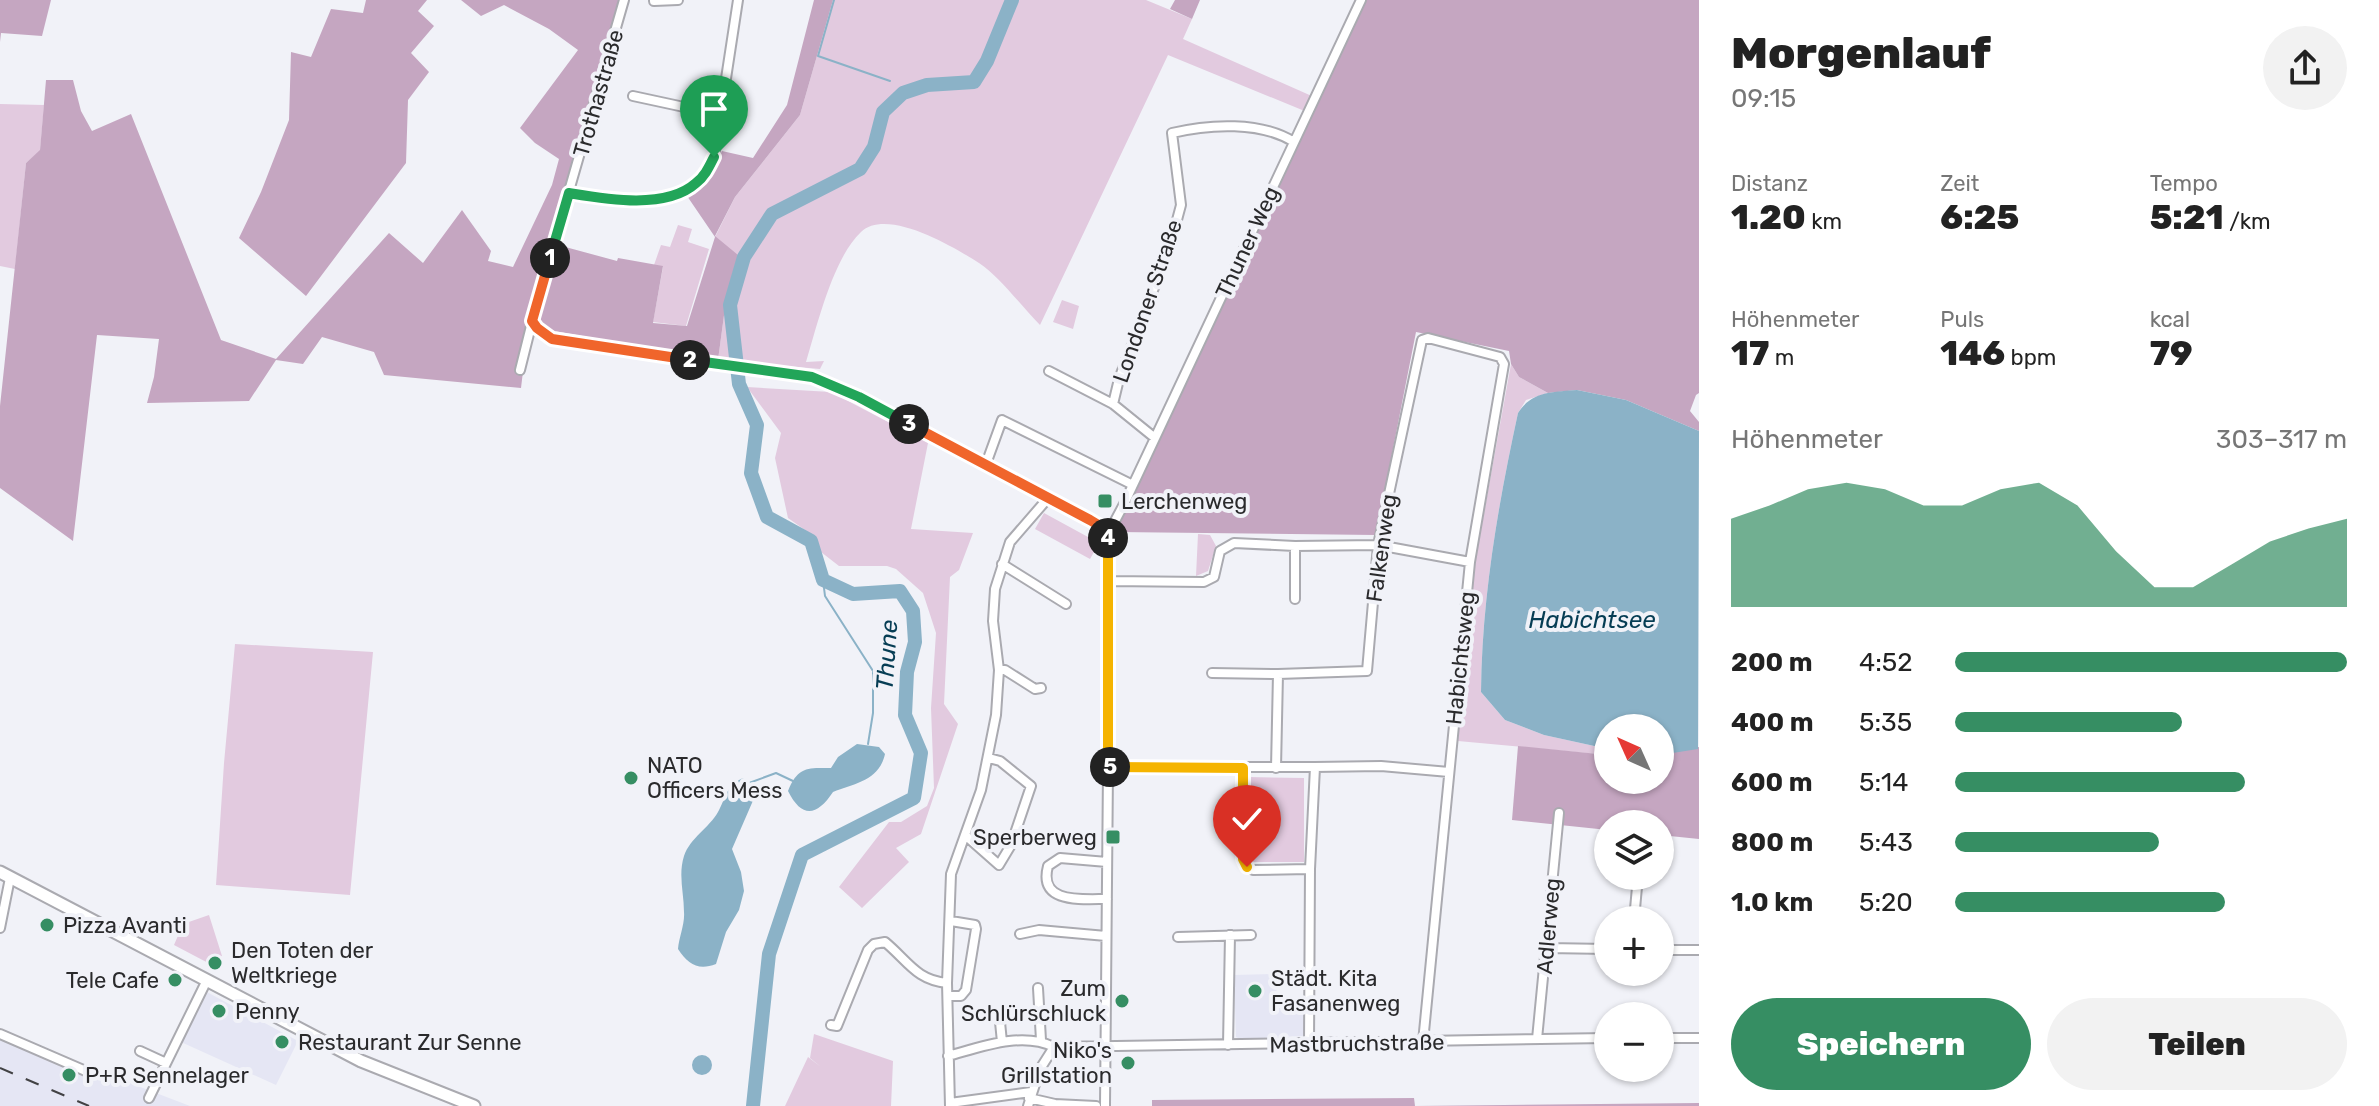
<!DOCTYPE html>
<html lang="de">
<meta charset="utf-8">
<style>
:root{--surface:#fff;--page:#f2f2f2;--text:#222;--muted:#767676;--accent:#368e63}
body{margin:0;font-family:Rubik,sans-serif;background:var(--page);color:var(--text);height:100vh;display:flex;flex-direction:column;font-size:30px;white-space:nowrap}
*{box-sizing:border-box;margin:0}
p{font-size:26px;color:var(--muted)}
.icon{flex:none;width:44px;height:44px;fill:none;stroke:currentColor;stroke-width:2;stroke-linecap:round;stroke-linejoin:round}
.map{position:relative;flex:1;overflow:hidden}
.details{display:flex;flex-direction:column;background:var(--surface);width:680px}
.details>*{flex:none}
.needle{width:52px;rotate:315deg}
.tools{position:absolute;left:1594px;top:714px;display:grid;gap:16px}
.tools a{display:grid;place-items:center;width:80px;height:80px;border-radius:50%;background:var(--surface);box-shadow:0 2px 6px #0004;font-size:40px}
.pin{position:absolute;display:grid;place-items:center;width:68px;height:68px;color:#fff;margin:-82px -34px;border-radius:50% 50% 50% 0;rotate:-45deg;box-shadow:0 0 8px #0007}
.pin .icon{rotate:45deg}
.km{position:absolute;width:40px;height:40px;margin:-20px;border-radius:50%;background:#222;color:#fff;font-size:22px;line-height:40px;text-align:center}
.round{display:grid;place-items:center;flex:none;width:84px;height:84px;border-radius:42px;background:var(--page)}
.head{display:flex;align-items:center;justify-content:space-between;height:136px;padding:0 32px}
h1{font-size:44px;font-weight:800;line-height:60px}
.metrics{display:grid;grid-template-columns:repeat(3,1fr);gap:12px;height:136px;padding:8px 32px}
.metrics div{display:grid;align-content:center}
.metrics b{font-size:34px;font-weight:800}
.metrics small{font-size:22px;font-weight:400}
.metrics p{font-size:22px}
.chart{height:224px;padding:16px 32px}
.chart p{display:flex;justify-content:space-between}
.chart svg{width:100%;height:144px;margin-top:8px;fill:var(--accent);opacity:.7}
.cta{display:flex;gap:16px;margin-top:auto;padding:16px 32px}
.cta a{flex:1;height:92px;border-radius:48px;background:var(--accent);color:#fff;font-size:32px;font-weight:800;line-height:92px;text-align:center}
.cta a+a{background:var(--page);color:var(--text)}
ul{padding:0 32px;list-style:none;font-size:26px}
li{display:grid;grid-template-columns:128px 96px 1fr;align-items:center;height:60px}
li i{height:20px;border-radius:10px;background:var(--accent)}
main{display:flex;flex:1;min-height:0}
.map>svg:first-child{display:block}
</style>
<main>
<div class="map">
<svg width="1699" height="1106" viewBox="0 0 1699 1106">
<rect width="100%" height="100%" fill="#f1f2f8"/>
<!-- built -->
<path fill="#e5e6f4" d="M 1277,974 L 1276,1006 L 1304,1008 L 1304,1036 L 1240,1039 L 1236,1037 L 1234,975 Z
M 205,991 L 298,1041 L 276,1085 L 181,1042 Z
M 0,1030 L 54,1054 L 190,1106 L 0,1106 Z"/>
<!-- green -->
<path fill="#e2cadf" d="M 833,0 L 1146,0 L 1192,19 L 1183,39 L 1314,97 L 1307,112 L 1168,55 L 1040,325 C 1022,307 1000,277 979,263 C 954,247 887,207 861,232 C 833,258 817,326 806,362 L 824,361 L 820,369 L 718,360 L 727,293 L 738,256 L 715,237 L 735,197 L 800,115 Z
M 0,104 L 44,105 L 40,151 L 26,163 L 15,269 L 0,266 Z
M 678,225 L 692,229 L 688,242 L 709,249 L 686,326 L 653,322 L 663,267 L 654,265 L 661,245 L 670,247 Z
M 1062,300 L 1079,306 L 1073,329 L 1053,322 Z
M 1511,364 L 1519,377 L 1548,393 L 1526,400 L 1518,413 C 1498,505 1482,597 1481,692 L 1505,720 L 1544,735 L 1608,749 L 1608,755 L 1458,741 L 1475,563 Z
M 747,387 L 831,392 L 928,443 L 911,529 L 973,533 L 959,570 L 950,577 L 944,704 L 958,724 L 921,834 L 896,848 L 909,862 L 862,908 L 839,887 L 889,822 L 901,822 L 927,806 L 934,788 L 931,708 L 936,633 L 923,593 L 896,569 L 887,566 L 839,566 L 821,552 L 812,535 L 788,518 L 775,458 L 781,433 Z
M 1044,513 L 1099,543 L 1090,559 L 1035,529 Z
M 1198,534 L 1210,535 L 1216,546 L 1208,571 L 1196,576 Z
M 235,644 L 373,652 L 350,895 L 216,885 L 224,763 Z
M 1249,777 L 1304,778 L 1304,862 L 1249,862 L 1249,821 L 1280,820 L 1249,819 Z
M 209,915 L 222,956 L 212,965 L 174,945 L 183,924 Z
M 814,1034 L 893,1061 L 891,1106 L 785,1106 L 808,1057 L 821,1067 L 810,1058 Z"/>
<!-- forest -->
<path fill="#c5a6c1" d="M 0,0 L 51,0 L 42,36 L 1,33 L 0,42 Z
M 366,0 L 427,0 L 418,11 L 434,26 L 411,53 L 429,72 L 408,100 L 406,163 L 306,296 L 239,238 L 261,192 L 289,120 L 291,52 L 311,57 L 331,9 L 363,13 Z
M 461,0 L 621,0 L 530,313 L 521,388 L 384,375 L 374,352 L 322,337 L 303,364 L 276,360 L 249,401 L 147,403 L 154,377 L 159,339 L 97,335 L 73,541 L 0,488 L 0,406 L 26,163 L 40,150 L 46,80 L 73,80 L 81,111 L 92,131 L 131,114 L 221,340 L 276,359 L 389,233 L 423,263 L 462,210 L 491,251 L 488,261 L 513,267 L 552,185 L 559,159 L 535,143 L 520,128 L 578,50 L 549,29 L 504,5 L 481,16 Z
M 814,0 L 833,0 L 800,115 L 735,197 L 715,236 L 738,255 L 727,293 L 718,360 L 554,331 C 551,330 545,327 542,324 C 534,312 553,260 558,245 L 617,261 L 618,258 L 663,266 L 653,323 L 687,326 L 715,237 L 685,193 L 709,177 L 722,151 L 753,158 L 787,105 Z
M 1175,0 L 1200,0 L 1192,19 L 1170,9 Z
M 1361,0 L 1699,0 L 1699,393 L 1696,395 L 1690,411 L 1699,422 L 1699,431 L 1626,400 L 1577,390 L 1548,393 L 1519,377 L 1511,364 L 1509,351 L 1416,332 L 1376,535 L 1117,532 L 1127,498 Z
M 1518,746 L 1608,755 L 1608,780 L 1660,780 L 1660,755 L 1699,747 L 1699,839 L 1660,835 L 1660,824 L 1608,824 L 1608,830 L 1512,820 Z
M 1414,1098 L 1415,1106 L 1699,1103 L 1699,1106 L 1152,1106 L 1152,1100 Z"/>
<!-- water -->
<path fill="#8bb2c7" d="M 1577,390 L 1626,400 L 1699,431 L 1698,749 L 1660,755 L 1660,728 L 1608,728 L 1608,749 L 1544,735 L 1505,720 L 1481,692 C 1482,597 1498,505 1518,413 C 1532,391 1553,392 1577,390 Z
M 857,744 L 879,747 L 885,754 C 879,781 855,783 833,792 C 817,816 802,819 788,791 C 798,766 808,768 831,768 L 838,757 Z
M 743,778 L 748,781 L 755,796 L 732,849 L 741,872 L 744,891 L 739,910 L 726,932 L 716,964 C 698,971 688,964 678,949 C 679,937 685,924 684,912 C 684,893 678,875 684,856 C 690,838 709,828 718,812 C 726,798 726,785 743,778 Z
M692 1065a10 10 0 1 1 20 0a10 10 0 1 1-20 0Z"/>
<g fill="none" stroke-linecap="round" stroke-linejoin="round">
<!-- stream -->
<path stroke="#8bb2c7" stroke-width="2" d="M 834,0 L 818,56 L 890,81
M 823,580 L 825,596 L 873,671 L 873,713 L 868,744
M 749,783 L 776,773 L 793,781"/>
<!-- river -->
<path stroke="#8bb2c7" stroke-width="14" d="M 753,1106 L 769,954 L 802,855 L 914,798 L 921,753 L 905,715 L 907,672 L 915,642 L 913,611 L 900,591 L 853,594 L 823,580 L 811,541 L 767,517 L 751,473 L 757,425 L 739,384 L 730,305 L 744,257 L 772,214 L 860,169 L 874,147 L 883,112 L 903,93 L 927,85 L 974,82 L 987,61 L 1012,0"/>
<defs>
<path id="street" d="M 654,1 L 678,0
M 633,96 L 721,115
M 569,193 C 607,199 679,212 705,174 C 709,169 711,163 714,157 L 738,0
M 532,321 L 537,328 L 552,339 L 812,377 L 859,397 L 1049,497 L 1100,526 L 1108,534 L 1109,658 L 1105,1106
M 520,370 L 537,302 L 624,0
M 1049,371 L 1113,404 L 1155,438
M 1113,404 L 1119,379 L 1170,246 L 1181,205 L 1172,133 C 1209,124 1261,121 1294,142
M 986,464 L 1002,420 L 1133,485
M 1108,534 L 1124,504 L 1361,0
M 1295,546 L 1295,599
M 1002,564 L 1066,604
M 1109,581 L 1204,582 L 1214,577 L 1220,551 L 1234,543 L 1295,546 L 1378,545 L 1470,562
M 999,670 L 1005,670 L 1035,689 L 1041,688
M 1212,673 L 1278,674
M 1108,767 L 1315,767 L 1310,869 L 1309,1044
M 1315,767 L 1381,766 L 1449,772
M 1243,768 L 1243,859 L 1247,867 L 1253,870 L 1310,869
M 1276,768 L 1278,674 L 1367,671 L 1378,545 L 1422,340 L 1428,338 L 1500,357 L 1504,364 L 1470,562 L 1423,1042
M 965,835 L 999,865 L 1011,845 L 1031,786 L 1000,761 L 989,758
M 1107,899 C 1081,899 1038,904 1048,866 L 1060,858 L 1107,862
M 1634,920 L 1638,876
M 0,928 L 10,878
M 1020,934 L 1039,930 L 1106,936
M 1178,937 L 1251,935
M 1547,948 L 1608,949
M 1660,950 L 1699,950
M 1038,988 L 1041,1040
M 948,996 L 961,996 L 966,990 L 976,929 L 975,925 L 951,921
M 999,1012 L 1002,1042
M 831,1025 L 837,1026 L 868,950 L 874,944 L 885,942 C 908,961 916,980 947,983
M 0,1034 L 88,1072
M 1660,1038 L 1699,1038
M 1537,1039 L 1559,813
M 1228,1045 L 1230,935
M 140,1051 L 166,1063
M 948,1056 C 981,1047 1022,1031 1054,1047 L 1608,1038
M 149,1098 L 207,980
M 1029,1098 L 1055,1104 L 1096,1106
M 950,1103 L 1031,1092
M 950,1106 L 947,983 L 951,874 L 981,790 L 996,715 L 999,670 L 993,621 L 995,589 L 1010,542 L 1049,497
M 1028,1106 L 1040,1069 L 1054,1047"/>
<path id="secondary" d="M 0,872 L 361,1061 L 474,1106"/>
</defs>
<!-- street casing -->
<use href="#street" stroke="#aaaab0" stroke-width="12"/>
<!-- secondary casing -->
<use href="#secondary" stroke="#aaaab0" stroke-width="15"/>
<!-- street -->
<use href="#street" stroke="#fff" stroke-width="8"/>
<!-- secondary -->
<use href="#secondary" stroke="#fff" stroke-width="11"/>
<!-- rail -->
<path stroke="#424244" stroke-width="2" stroke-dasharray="14 14" stroke-linecap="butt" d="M 0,1068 L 89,1106"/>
</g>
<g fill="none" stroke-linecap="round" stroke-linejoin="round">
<defs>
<path id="split-1" d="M 550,258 L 569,193 C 605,199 666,210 696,183 C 705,176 709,167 714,157"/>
<path id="split-2" d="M 550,258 L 532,321 L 537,328 L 552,339 L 690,360"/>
<path id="split-3" d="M 690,360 L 812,377 L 859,397 L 909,424"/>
<path id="split-4" d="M 909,424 L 1090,520 L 1100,526 L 1108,538"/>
<path id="split-5" d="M 1108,538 L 1108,767 L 1110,767"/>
<path id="split-6" d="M 1110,767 L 1243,768 L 1243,859 L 1247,867"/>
</defs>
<!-- split-1 casing -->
<use href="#split-1" stroke="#fff" stroke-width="16"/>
<!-- split-2 casing -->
<use href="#split-2" stroke="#fff" stroke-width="16"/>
<!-- split-3 casing -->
<use href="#split-3" stroke="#fff" stroke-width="16"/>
<!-- split-4 casing -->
<use href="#split-4" stroke="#fff" stroke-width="16"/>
<!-- split-5 casing -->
<use href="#split-5" stroke="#fff" stroke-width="16"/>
<!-- split-6 casing -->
<use href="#split-6" stroke="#fff" stroke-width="16"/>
<!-- split-1 -->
<use href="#split-1" stroke="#22a559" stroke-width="10"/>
<!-- split-2 -->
<use href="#split-2" stroke="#f0652b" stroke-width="10"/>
<!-- split-3 -->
<use href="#split-3" stroke="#22a559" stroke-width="10"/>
<!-- split-4 -->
<use href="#split-4" stroke="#f0652b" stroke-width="10"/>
<!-- split-5 -->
<use href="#split-5" stroke="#f5b400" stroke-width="10"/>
<!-- split-6 -->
<use href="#split-6" stroke="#f5b400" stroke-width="10"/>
</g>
<!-- markers -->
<g fill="#368e63" stroke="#f1f2f8" stroke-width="3">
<rect x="1097" y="493" width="16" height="16" rx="4"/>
<circle cx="631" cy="778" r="8"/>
<rect x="1105" y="829" width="16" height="16" rx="4"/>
<circle cx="47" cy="925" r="8"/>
<circle cx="215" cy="963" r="8"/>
<circle cx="175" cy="980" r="8"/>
<circle cx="1255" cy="991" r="8"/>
<circle cx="1122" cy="1001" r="8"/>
<circle cx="219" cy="1011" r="8"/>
<circle cx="282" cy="1042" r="8"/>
<circle cx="1128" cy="1063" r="8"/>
<circle cx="69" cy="1075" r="8"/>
</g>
<g text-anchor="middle" stroke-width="8" stroke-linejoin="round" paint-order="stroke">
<!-- street labels -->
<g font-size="22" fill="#2a2a2c" stroke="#f1f2f8">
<text transform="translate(598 93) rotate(-74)" y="8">Trothastraße</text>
<text transform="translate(1247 242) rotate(-65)" y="8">Thuner Weg</text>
<text transform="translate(1147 301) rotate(-71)" y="8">Londoner Straße</text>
<text transform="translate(1381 548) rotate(-82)" y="8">Falkenweg</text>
<text transform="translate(1460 658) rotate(-84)" y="8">Habichtsweg</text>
<text transform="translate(1548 926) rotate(-85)" y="8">Adlerweg</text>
<text transform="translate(1357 1043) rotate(-1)" y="8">Mastbruchstraße</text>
</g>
<!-- poi labels -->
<g font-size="22" fill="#2a2a2c" stroke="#f1f2f8" text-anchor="start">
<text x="1121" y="509">Lerchenweg</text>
<text x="647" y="773">NATO<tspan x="647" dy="25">Officers Mess</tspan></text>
<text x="1097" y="845" text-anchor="end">Sperberweg</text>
<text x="63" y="933">Pizza Avanti</text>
<text x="231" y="958">Den Toten der<tspan x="231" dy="25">Weltkriege</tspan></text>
<text x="1271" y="986">Städt. Kita<tspan x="1271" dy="25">Fasanenweg</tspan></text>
<text x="159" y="988" text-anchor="end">Tele Cafe</text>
<text x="1106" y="996" text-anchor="end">Zum<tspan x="1106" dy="25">Schlürschluck</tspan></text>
<text x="235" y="1019">Penny</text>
<text x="298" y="1050">Restaurant Zur Senne</text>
<text x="1112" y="1058" text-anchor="end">Niko's<tspan x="1112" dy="25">Grillstation</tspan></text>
<text x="85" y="1083">P+R Sennelager</text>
</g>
<!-- water labels -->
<g font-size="24" font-style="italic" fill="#063d54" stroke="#f1f2f8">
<text x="1592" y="628">Habichtsee</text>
<text transform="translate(887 655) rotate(-86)" y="8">Thune</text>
</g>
</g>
</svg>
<div class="tools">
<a><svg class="needle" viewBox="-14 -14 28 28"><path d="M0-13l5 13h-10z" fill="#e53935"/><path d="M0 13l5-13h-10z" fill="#767676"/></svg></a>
<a><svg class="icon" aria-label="layers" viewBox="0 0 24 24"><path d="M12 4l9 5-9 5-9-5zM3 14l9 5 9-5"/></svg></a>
<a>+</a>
<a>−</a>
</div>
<div class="pin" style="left:714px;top:157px;background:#1e9e55"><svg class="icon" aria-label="arrive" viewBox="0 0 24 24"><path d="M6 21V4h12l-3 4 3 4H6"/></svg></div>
<div class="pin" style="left:1247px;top:867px;background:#d93025"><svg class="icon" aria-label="check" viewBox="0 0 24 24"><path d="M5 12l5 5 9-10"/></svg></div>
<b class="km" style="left:550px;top:258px">1</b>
<b class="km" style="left:690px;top:360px">2</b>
<b class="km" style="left:909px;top:424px">3</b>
<b class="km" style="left:1108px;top:538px">4</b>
<b class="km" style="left:1110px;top:767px">5</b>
</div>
<section class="details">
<div class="head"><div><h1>Morgenlauf</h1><p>09:15</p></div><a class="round"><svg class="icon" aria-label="share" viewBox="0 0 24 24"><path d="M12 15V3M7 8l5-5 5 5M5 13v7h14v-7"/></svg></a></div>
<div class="metrics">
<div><p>Distanz</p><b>1.20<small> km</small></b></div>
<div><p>Zeit</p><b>6:25</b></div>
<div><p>Tempo</p><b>5:21<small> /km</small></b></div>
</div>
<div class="metrics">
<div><p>Höhenmeter</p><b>17<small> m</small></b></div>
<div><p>Puls</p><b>146<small> bpm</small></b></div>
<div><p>kcal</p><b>79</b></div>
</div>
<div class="chart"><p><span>Höhenmeter</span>303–317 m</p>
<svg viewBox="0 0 160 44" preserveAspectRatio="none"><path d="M0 44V17L10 13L20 8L30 6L40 8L50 13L60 13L70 8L80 6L90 13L100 27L110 38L120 38L130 31L140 24L150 20L160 17V44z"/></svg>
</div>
<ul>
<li><b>200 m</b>4:52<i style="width:100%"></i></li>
<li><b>400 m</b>5:35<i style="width:58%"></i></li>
<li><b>600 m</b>5:14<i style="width:74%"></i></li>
<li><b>800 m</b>5:43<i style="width:52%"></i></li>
<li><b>1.0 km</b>5:20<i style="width:69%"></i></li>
</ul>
<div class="cta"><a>Speichern</a><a>Teilen</a></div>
</section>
</main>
